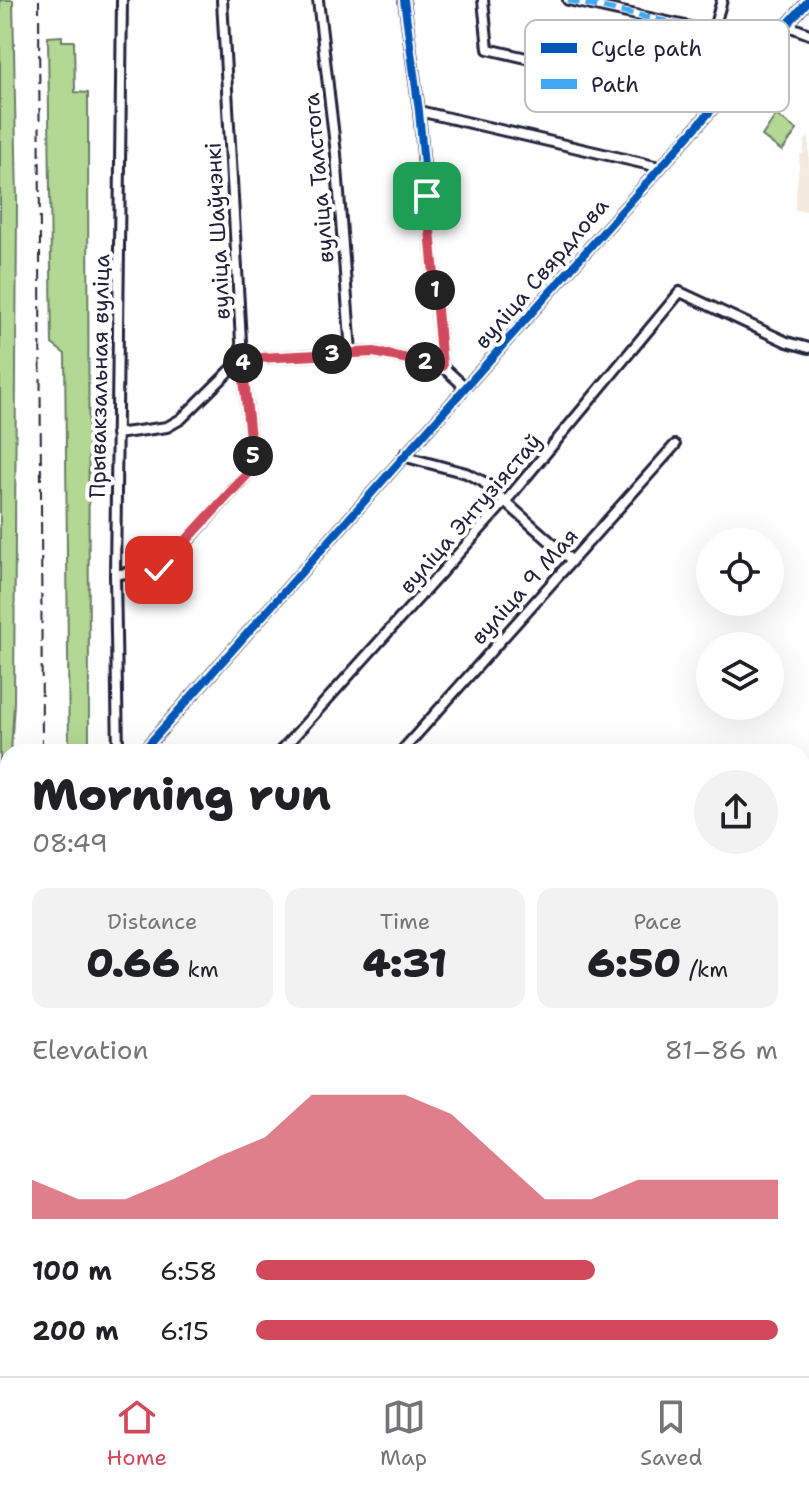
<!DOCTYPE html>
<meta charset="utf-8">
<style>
:root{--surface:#fff;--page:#f2f2f2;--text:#202124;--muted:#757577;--line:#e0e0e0;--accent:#d1495b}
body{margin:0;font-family:"Shantell Sans",sans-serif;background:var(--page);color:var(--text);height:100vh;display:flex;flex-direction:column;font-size:30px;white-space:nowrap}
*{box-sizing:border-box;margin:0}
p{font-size:26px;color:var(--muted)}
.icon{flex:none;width:44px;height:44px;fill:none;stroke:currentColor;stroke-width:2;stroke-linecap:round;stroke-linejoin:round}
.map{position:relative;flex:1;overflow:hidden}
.panel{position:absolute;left:0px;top:744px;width:810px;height:632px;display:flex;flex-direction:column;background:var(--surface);border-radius:24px 24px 0 0;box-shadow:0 8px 32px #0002}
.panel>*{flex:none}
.fabs{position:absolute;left:696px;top:528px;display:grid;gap:16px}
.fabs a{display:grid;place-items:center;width:88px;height:88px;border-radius:50%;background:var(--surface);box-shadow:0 8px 32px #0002;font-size:40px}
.pin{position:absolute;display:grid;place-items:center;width:68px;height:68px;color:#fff;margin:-34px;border-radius:16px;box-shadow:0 4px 12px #0006}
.km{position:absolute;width:40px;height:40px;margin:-20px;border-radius:50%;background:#222;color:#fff;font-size:22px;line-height:40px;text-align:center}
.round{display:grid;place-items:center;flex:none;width:84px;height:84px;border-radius:42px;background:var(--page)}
.head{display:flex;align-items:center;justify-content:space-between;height:136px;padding:0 32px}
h1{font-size:44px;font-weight:800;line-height:60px}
.metrics{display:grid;grid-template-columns:repeat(3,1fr);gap:12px;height:136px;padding:8px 32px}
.metrics div{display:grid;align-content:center;border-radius:16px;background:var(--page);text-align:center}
.metrics b{font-size:40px;font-weight:800}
.metrics small{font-size:22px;font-weight:400}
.metrics p{font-size:22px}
.chart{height:224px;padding:16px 32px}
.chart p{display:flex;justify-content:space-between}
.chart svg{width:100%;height:144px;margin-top:8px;fill:var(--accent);opacity:.7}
ul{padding:0 32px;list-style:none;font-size:26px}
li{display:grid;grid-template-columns:128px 96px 1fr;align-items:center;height:60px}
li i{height:20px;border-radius:10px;background:var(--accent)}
.tab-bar{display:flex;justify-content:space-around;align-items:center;height:112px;border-top:2px solid var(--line);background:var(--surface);font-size:22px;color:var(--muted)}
.tab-bar a{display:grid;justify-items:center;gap:4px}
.tab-bar .on{color:var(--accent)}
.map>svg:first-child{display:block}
</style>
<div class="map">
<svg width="809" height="1376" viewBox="0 0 809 1376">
<rect width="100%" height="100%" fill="#fff"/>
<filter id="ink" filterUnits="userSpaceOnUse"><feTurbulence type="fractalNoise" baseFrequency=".0125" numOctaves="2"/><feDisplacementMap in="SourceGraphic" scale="16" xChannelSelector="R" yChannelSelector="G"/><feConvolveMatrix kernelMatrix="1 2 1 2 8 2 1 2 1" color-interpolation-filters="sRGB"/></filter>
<g filter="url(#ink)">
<!-- built -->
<path fill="#f4eadd" d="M 809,137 L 809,211 L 795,210 L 800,154 L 803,154 L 805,140 Z
M 147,1368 L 540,1368 L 540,1376 L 147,1376 Z"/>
<!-- green -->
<path fill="#b2d893" stroke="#6a7d67" stroke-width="2" d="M 0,0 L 13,0 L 17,203 L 14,703 L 11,752 L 8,752 L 8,777 L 0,823 Z
M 62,36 L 62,41 L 74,41 L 75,92 L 88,93 L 89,752 L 69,752 L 65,354 L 52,344 L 48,37 Z
M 776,115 L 797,130 L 782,151 L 762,136 Z
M 0,947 L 8,1068 L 8,1282 L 0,1283 Z
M 8,1293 L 8,1368 L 11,1368 L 11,1376 L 0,1376 L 0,1294 Z"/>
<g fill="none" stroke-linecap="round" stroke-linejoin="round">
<!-- stream -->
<path stroke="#6392a6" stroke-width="2" d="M 571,1368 L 572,1376"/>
<defs>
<path id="minor" d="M 318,0 L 336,154 L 351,352
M 404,0 L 419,111 L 442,366 L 465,387
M 483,0 L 488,49 L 702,99 L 713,105
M 568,0 L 713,32 L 758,56
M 786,25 L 809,34
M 713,32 L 722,0
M 419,111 L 659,167
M 116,434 L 167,427 L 181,419 L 242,359 L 374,352 L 442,366
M 405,454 L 410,458 L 466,473 L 482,481 L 571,560
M 115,575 L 165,566 L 253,468 L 242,359 L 222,0
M 118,752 L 115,575 L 122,0
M 142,752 L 809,0
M 280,752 L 512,494 L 680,292 L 787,342 L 809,348
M 401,752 L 675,445
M 0,911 L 8,902
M 802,1270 L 809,1273"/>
</defs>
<!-- minor casing -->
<use href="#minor" stroke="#22223b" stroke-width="14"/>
<!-- minor -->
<use href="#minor" stroke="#fff" stroke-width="8"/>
<!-- rail -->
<path stroke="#22223b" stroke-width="2" stroke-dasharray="12 6" stroke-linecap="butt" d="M 39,0 L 42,752
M 40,1368 L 40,1376"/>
<!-- quiet -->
<path stroke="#3fa9f5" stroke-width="6" stroke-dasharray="12 6" stroke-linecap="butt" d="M 568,0 L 713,32"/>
<defs>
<path id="cycleway" d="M 404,0 L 419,111 L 442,366
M 142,752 L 809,0"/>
</defs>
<!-- cycleway casing -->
<use href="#cycleway" stroke="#fff" stroke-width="13"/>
<!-- cycleway -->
<use href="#cycleway" stroke="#0057b8" stroke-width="8"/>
</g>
</g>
<g fill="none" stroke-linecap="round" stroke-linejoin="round" filter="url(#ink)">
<defs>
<path id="route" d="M 159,570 L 253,468 L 242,359 L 374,352 L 442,366 L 427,196"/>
</defs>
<!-- route casing -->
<use href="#route" stroke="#fff" stroke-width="16"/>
<!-- route -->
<use href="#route" stroke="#d1495b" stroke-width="10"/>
</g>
<g text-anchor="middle" stroke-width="8" stroke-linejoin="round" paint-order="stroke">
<!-- street labels -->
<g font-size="22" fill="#22223b" stroke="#fff">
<text transform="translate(318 178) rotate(-95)" y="8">вуліца Талстога</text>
<text transform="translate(217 231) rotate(-93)" y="8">вуліца Шаўчэнкі</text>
<text transform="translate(541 273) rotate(-49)" y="8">вуліца Свярдлова</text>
<text transform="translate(99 376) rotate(-89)" y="8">Прывакзальная вуліца</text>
<text transform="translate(470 513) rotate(-49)" y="8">вуліца Энтузіястаў</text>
<text transform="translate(524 586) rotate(-48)" y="8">вуліца 9 Мая</text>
</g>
</g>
<!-- legend -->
<rect x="525" y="20" width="264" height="92" rx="12" fill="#fff" stroke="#bdbdc4" stroke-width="2"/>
<rect x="541" y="43" width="36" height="10" fill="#0057b8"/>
<rect x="541" y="79" width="36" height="10" fill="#3fa9f5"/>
<g font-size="22" fill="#22223b">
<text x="591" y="56">Cycle path</text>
<text x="591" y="92">Path</text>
</g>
</svg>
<div class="fabs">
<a><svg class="icon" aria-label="locate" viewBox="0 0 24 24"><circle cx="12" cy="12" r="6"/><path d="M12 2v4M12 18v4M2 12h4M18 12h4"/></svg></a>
<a><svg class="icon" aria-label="layers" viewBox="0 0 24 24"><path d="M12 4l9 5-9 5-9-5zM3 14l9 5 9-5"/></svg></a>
</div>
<div class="pin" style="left:427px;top:196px;background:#1e9e55"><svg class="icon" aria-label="arrive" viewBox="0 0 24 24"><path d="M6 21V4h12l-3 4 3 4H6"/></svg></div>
<div class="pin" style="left:159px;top:570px;background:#d93025"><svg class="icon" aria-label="check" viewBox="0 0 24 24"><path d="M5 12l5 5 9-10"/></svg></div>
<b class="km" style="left:435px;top:290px">1</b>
<b class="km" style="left:425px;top:362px">2</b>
<b class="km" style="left:332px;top:354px">3</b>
<b class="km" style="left:243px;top:363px">4</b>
<b class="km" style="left:253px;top:456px">5</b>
<section class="panel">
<div class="head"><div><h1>Morning run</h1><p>08:49</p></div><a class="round"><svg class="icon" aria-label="share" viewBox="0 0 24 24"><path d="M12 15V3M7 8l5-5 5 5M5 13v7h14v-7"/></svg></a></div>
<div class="metrics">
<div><p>Distance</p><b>0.66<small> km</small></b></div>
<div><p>Time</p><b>4:31</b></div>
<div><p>Pace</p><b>6:50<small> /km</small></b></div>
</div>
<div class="chart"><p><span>Elevation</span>81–86 m</p>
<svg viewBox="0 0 160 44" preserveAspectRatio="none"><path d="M0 44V32L10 38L20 38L30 32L40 25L50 19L60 6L70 6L80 6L90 12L100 25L110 38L120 38L130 32L140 32L150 32L160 32V44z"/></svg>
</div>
<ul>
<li><b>100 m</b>6:58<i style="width:65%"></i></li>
<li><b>200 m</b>6:15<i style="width:100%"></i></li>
</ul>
</section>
</div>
<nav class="tab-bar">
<a class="on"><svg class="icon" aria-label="home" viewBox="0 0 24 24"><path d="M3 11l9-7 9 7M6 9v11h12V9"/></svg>Home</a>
<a><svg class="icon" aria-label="map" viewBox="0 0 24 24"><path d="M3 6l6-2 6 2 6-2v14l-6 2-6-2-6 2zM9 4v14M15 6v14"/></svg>Map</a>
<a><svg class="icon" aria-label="saved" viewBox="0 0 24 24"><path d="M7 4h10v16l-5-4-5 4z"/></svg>Saved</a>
</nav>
